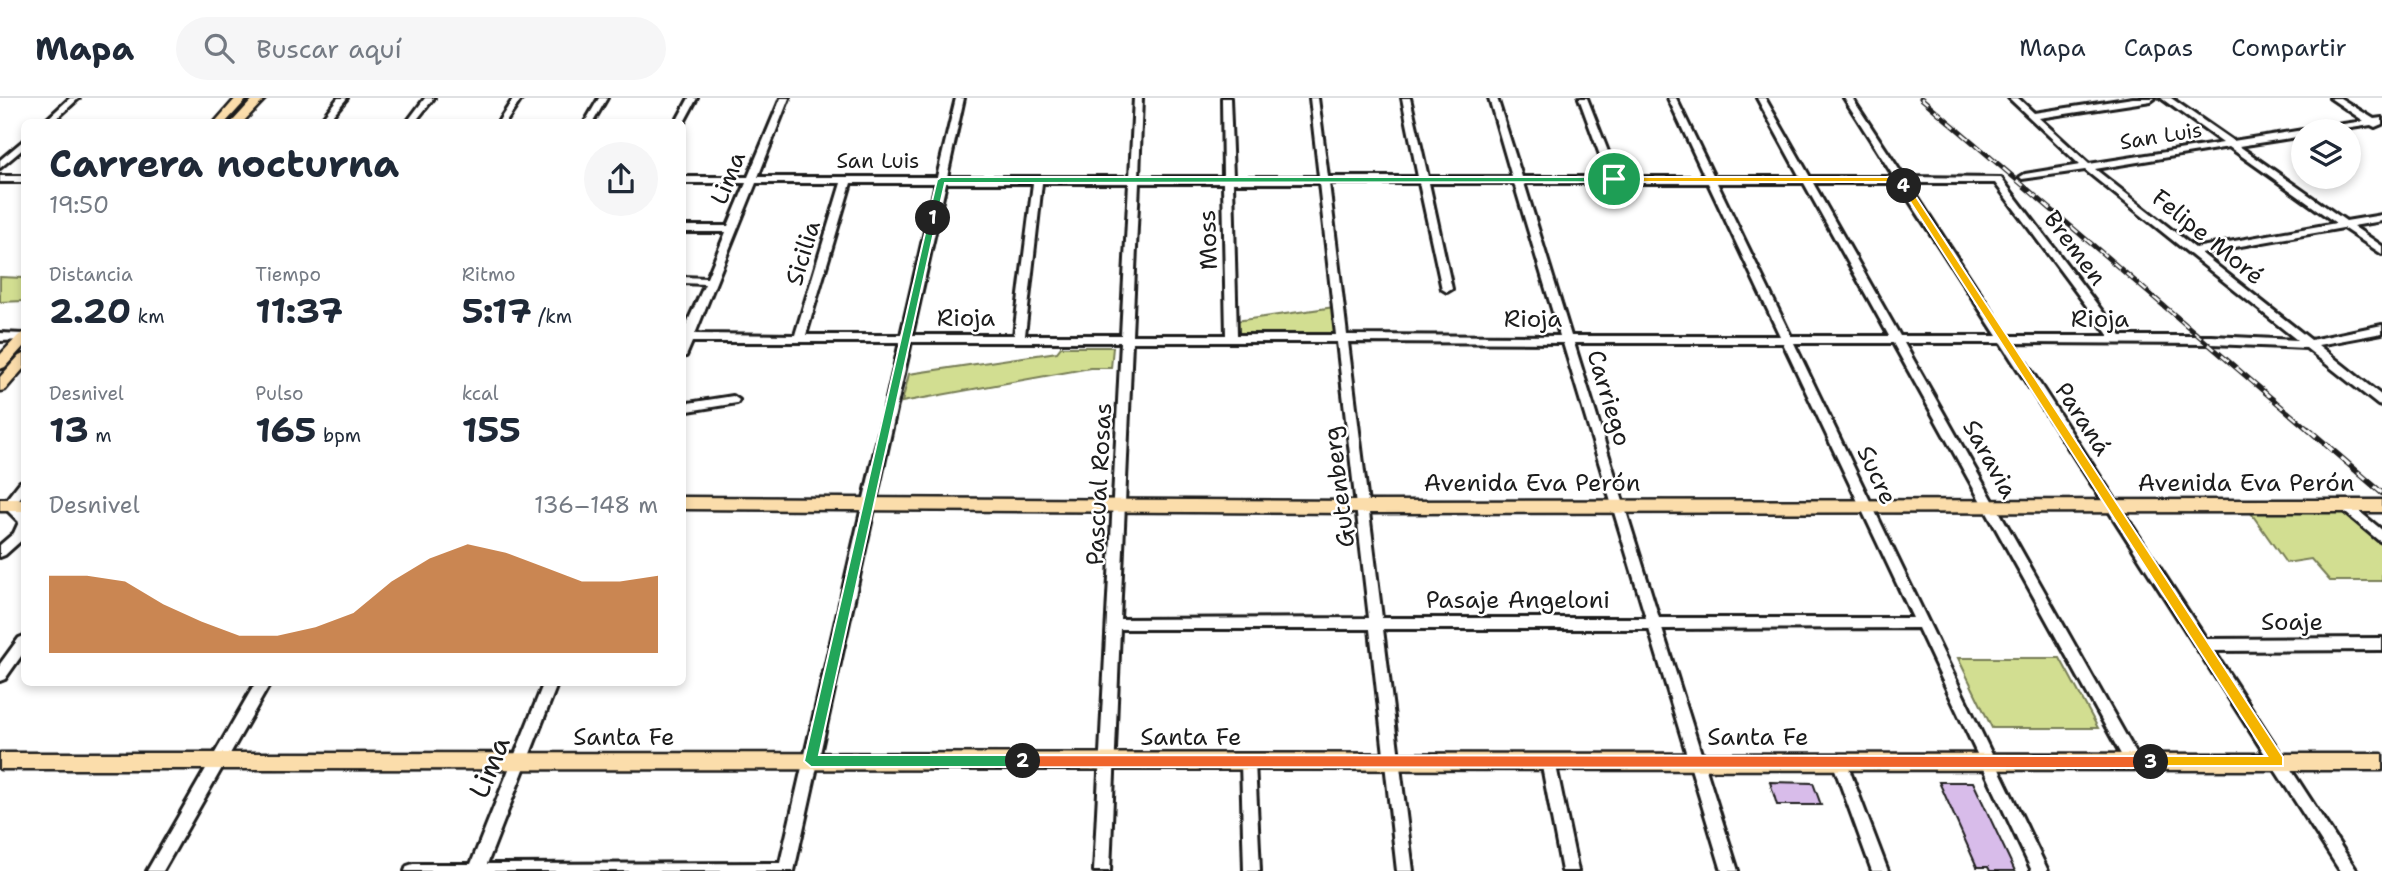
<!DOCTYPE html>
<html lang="es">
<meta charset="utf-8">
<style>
:root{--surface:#fff;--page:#f6f6f7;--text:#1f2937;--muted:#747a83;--line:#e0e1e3;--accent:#b45309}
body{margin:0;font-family:"Shantell Sans",sans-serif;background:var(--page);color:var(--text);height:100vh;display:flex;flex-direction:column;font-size:26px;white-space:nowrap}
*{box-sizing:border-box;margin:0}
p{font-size:23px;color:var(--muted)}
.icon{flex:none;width:38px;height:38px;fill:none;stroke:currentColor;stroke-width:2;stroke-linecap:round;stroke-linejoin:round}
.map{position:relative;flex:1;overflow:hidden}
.side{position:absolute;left:21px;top:21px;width:665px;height:567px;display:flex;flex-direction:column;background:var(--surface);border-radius:10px;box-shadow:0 4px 10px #0003}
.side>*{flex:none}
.fabs{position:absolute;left:2291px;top:21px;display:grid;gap:14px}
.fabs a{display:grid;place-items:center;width:70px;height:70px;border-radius:50%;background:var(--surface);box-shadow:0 4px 10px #0003;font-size:35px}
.pin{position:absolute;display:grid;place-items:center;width:60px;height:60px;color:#fff;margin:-30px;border:4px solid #fff;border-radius:50%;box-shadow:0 2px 7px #0007}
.km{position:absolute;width:35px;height:35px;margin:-18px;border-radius:50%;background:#222;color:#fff;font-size:19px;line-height:35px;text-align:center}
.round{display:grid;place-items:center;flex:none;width:74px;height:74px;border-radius:37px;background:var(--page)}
.overview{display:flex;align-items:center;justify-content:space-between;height:119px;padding:0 28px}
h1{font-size:38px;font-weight:700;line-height:52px}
.stats{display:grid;grid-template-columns:repeat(3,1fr);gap:10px;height:119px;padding:7px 28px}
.stats div{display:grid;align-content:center}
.stats b{font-size:35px;font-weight:700}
.stats small{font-size:19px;font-weight:400}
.stats p{font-size:19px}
.chart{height:196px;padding:14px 28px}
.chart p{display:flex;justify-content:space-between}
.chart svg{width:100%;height:126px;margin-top:7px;fill:var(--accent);opacity:.7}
header{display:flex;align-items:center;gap:42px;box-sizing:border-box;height:98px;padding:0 35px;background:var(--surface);border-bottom:2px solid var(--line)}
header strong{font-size:33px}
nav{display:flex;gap:38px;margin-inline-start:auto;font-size:24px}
.search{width:490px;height:63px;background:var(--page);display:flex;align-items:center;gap:18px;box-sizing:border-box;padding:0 24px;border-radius:38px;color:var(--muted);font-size:26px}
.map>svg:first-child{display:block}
</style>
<header>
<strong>Mapa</strong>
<div class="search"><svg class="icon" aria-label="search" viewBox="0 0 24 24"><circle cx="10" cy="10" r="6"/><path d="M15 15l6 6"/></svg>Buscar aquí</div>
<nav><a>Mapa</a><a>Capas</a><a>Compartir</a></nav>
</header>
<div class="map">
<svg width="2382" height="773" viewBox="0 0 2382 773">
<rect width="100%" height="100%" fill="#fff"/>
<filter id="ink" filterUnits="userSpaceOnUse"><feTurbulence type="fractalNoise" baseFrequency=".0143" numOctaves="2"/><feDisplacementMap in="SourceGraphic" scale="14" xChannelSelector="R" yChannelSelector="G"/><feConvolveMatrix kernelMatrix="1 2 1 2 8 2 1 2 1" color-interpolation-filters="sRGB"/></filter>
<g filter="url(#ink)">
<!-- green -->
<path fill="#d2de91" stroke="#777d56" stroke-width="2" d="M 0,179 L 24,180 L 24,203 L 0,204 Z
M 1335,209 L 1338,237 L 1236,237 L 1235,223 Z
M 1061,249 L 1113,249 L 1111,270 L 1090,270 L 902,304 L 909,276 L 1057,254 Z
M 2251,415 L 2343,415 L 2355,422 L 2382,445 L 2382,483 L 2330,483 L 2311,461 L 2286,465 Z
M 1958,560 L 2060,560 L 2098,630 L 1992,630 Z"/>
<!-- building -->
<path fill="#d8bcea" stroke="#1c1c1c" stroke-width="2" d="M 1770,684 L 1813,685 L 1821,707 L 1777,707 Z
M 1939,684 L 1973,684 L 2015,773 L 1990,773 L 1988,769 L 1977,769 Z"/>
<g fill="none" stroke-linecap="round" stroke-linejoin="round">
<defs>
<path id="minor" d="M 70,0 L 79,0 L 53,24 L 44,24 Z
M 338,0 L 347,0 L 327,24 L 319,24 Z
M 425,0 L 434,0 L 415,24 L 407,24 Z
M 514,0 L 522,0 L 506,24 L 498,24 Z
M 599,0 L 607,0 L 593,24 L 585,24 Z
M 689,0 L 697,0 L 683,26 L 676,24 Z
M 781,0 L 789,0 L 758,79 L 937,79 L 956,0 L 964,0 L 947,79 L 1130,79 L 1134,0 L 1142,0 L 1139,79 L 1223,79 L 1222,0 L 1230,0 L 1233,79 L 1319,79 L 1310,0 L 1318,0 L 1328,79 L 1418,79 L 1402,0 L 1410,0 L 1428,79 L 1512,79 L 1489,0 L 1497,0 L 1522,79 L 1608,79 L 1579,0 L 1587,0 L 1618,79 L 1705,79 L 1668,0 L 1676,0 L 1714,79 L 1800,79 L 1757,0 L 1765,0 L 1810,79 L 1894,79 L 1844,0 L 1852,0 L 1904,79 L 2001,80 L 2121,238 L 2212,238 L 2297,242 L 2085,72 L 2022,81 L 2020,79 L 2025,76 L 2080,67 L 2009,0 L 2018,0 L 2034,15 L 2133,0 L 2155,0 L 2151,3 L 2039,20 L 2089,66 L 2223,45 L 2161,0 L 2171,0 L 2233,43 L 2303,32 L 2306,33 L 2303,33 L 2303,38 L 2239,48 L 2346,123 L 2382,117 L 2382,123 L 2353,128 L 2382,148 L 2382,156 L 2343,130 L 2201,155 L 2311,242 L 2382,227 L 2382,235 L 2318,247 L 2382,298 L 2382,308 L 2378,307 L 2306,250 L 2212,246 L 2013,245 L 2206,541 L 2382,540 L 2382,552 L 2214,553 L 2357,773 L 2340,773 L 2001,245 L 1904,245 L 2138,659 L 2140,664 L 2138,669 L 2133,670 L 2128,669 L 1893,245 L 1794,245 L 2048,773 L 2032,773 L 1918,530 L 1662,531 L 1738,773 L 1722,773 L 1649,531 L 1383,531 L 1413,773 L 1397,773 L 1370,531 L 1120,531 L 1110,773 L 1094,773 L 1121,244 L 911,244 L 794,773 L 405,773 L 407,768 L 413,766 L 471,766 L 544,584 L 558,584 L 487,766 L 780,765 L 900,244 L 692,244 L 686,258 L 682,259 L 682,236 L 705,186 L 682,185 L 682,179 L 707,180 L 726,134 L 682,134 L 682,128 L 728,128 L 746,85 L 682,85 L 682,79 L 748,79 ZM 2229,49 L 2336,125 L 2195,150 L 2095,71 ZM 756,85 L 841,85 L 795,237 L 695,236 ZM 851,85 L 936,85 L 901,237 L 806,237 ZM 946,85 L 1033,85 L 1014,237 L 912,237 ZM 1042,85 L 1129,85 L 1121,237 L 1025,237 ZM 1139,85 L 1223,85 L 1226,237 L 1132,237 ZM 1233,85 L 1319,85 L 1336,237 L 1237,237 ZM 1329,85 L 1419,85 L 1442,191 L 1447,194 L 1452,191 L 1429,85 L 1514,85 L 1560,238 L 1347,237 ZM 1524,85 L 1708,85 L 1780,238 L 1571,238 ZM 1717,85 L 1804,85 L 1889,238 L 1791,238 ZM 1813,85 L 1898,85 L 1997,238 L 1900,238 ZM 1908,85 L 1995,85 L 2109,238 L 2008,238 ZM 1132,244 L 1337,244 L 1369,520 L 1120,521 ZM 1348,244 L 1563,245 L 1646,520 L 1382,520 ZM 1574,245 L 1783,245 L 1913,520 L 1659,520 Z
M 2330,0 L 2340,0 L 2374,21 L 2382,20 L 2382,26 L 2375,29 L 2371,27 L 2332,33 L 2312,33 L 2316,30 L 2364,23 Z
M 24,42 L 24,50 L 0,70 L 0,62 Z
M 0,78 L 24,78 L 24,84 L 0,84 Z
M 0,235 L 24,236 L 24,242 L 0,243 Z
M 733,298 L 739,302 L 737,305 L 682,314 L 682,306 Z
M 24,383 L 24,395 L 15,406 L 24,414 L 24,440 L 5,457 L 0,459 L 0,447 L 14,435 L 19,424 L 2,407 L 20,384 Z
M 2345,403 L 2349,405 L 2382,432 L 2382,444 L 2378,442 L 2341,411 L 2339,408 L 2341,405 Z
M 24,538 L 24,554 L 5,581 L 0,583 L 0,566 L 19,540 Z
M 256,584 L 271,584 L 163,773 L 147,773 Z
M 1548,657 L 1553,658 L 1555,663 L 1578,773 L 1562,773 L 1541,663 L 1543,658 Z
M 1839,657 L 1844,658 L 1846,663 L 1888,773 L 1872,773 L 1832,663 L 1834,658 Z
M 1248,658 L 1253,659 L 1255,664 L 1260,773 L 1244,773 L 1241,664 L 1243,659 Z"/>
<path id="major" d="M 236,0 L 248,0 L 226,24 L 215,24 Z
M 254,0 L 266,0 L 243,24 L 232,24 Z
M 24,235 L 24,248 L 5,269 L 0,271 L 0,257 L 19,237 Z
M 24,256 L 24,270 L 5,292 L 0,293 L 0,279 L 19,258 Z
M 682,399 L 1362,403 L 2382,402 L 2382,414 L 1362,415 L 682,411 Z
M 0,401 L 24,401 L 24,413 L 0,413 Z
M 0,655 L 2382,656 L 2382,672 L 0,671 Z"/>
</defs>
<!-- minor casing -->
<use href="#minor" stroke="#1c1c1c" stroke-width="6"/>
<!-- major casing -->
<use href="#major" stroke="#1c1c1c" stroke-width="5"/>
<!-- minor -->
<use href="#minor" fill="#fff" fill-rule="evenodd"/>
<!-- major -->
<use href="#major" fill="#fbddab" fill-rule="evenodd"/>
<defs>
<path id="rail-far1" d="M 1921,0 L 2310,333"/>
<path id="rail" d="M 2308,331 L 2382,395"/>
</defs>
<!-- rail-far1 casing -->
<use href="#rail-far1" stroke="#1c1c1c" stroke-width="5"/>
<!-- rail casing -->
<use href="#rail" stroke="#1c1c1c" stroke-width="6"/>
<!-- rail-far1 -->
<use href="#rail-far1" stroke="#fff" stroke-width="2.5" stroke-dasharray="9" stroke-linecap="butt"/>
<!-- rail -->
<use href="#rail" stroke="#fff" stroke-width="3.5" stroke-dasharray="11" stroke-linecap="butt"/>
</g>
</g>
<!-- split-1 -->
<path fill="#22a559" stroke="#fff" stroke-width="2" d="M 941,79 L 1614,79 L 1618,81 L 1614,84 L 945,85 L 937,120 L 933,123 L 928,120 L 937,82 Z"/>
<!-- split-2 -->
<path fill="#22a559" stroke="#fff" stroke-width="2" d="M 929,118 L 937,120 L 819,657 L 1023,657 L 1029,663 L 1023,669 L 811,669 L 804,663 Z"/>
<!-- split-3 -->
<path fill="#f0652b" stroke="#fff" stroke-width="2" d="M 1023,657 L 2151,658 L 2158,664 L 2151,670 L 1023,669 L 1016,663 Z"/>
<!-- split-4 -->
<path fill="#f5b400" stroke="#fff" stroke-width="2" d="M 1904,85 L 1909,88 L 2283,659 L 2283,668 L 2146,668 L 2144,664 L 2151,658 L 2267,658 L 1900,88 Z"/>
<!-- split-5 -->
<path fill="#f5b400" stroke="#fff" stroke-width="2" d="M 1611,79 L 1900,79 L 1909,88 L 1901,90 L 1897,84 L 1614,84 L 1610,81 Z"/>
<g text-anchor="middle" stroke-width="5" stroke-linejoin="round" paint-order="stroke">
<!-- far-street labels -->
<g font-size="21" fill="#1c1c1c" stroke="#fff">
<text transform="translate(2161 38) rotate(-9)" y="7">San Luis</text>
<text x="878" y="70">San Luis</text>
</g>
<!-- street labels -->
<g font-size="24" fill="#1c1c1c" stroke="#fff">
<text transform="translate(728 80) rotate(-68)" y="8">Lima</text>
<text transform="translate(2208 139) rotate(39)" y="8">Felipe Moré</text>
<text transform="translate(1208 142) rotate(-92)" y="8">Moss</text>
<text transform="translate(2075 150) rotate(53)" y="8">Bremen</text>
<text transform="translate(803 155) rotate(-73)" y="8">Sicilia</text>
<text x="966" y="228">Rioja</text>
<text x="1533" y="229">Rioja</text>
<text x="2100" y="229">Rioja</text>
<text transform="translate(1609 300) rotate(73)" y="8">Carriego</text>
<text transform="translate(2083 321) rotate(57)" y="8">Paraná</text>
<text transform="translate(1990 361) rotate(61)" y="8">Saravia</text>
<text transform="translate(1877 377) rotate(65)" y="8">Sucre</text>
<text x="1532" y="393">Avenida Eva Perón</text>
<text x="2246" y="393">Avenida Eva Perón</text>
<text transform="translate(1099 386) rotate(-87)" y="8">Pascual Rosas</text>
<text transform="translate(1339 389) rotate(-97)" y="8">Gutenberg</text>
<text x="1518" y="510">Pasaje Angeloni</text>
<text x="2292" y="532">Soaje</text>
<text x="624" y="647">Santa Fe</text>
<text x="1191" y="647">Santa Fe</text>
<text x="1758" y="647">Santa Fe</text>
</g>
<!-- near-street labels -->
<g font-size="28" fill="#1c1c1c" stroke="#fff">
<text transform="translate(489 669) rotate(-68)" y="10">Lima</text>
</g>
</g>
</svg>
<div class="fabs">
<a><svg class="icon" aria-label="layers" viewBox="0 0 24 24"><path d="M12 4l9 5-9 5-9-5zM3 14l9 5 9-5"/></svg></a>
</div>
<div class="pin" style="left:1614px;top:81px;background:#1e9e55"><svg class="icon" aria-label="arrive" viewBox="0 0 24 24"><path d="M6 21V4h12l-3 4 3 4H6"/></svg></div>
<b class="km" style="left:933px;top:120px">1</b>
<b class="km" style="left:1023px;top:663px">2</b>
<b class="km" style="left:2151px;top:664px">3</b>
<b class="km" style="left:1904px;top:88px">4</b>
<section class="side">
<div class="overview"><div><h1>Carrera nocturna</h1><p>19:50</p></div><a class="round"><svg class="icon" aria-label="share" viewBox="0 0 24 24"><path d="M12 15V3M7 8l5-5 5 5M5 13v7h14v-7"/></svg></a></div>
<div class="stats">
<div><p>Distancia</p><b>2.20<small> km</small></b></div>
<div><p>Tiempo</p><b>11:37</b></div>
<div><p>Ritmo</p><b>5:17<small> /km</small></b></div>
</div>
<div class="stats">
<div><p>Desnivel</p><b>13<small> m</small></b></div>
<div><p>Pulso</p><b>165<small> bpm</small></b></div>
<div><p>kcal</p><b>155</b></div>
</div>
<div class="chart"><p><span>Desnivel</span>136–148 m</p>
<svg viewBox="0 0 160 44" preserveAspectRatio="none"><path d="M0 44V17L10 17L20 19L30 27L40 33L50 38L60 38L70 35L80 30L90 19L100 11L110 6L120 9L130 14L140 19L150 19L160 17V44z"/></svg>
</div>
</section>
</div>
